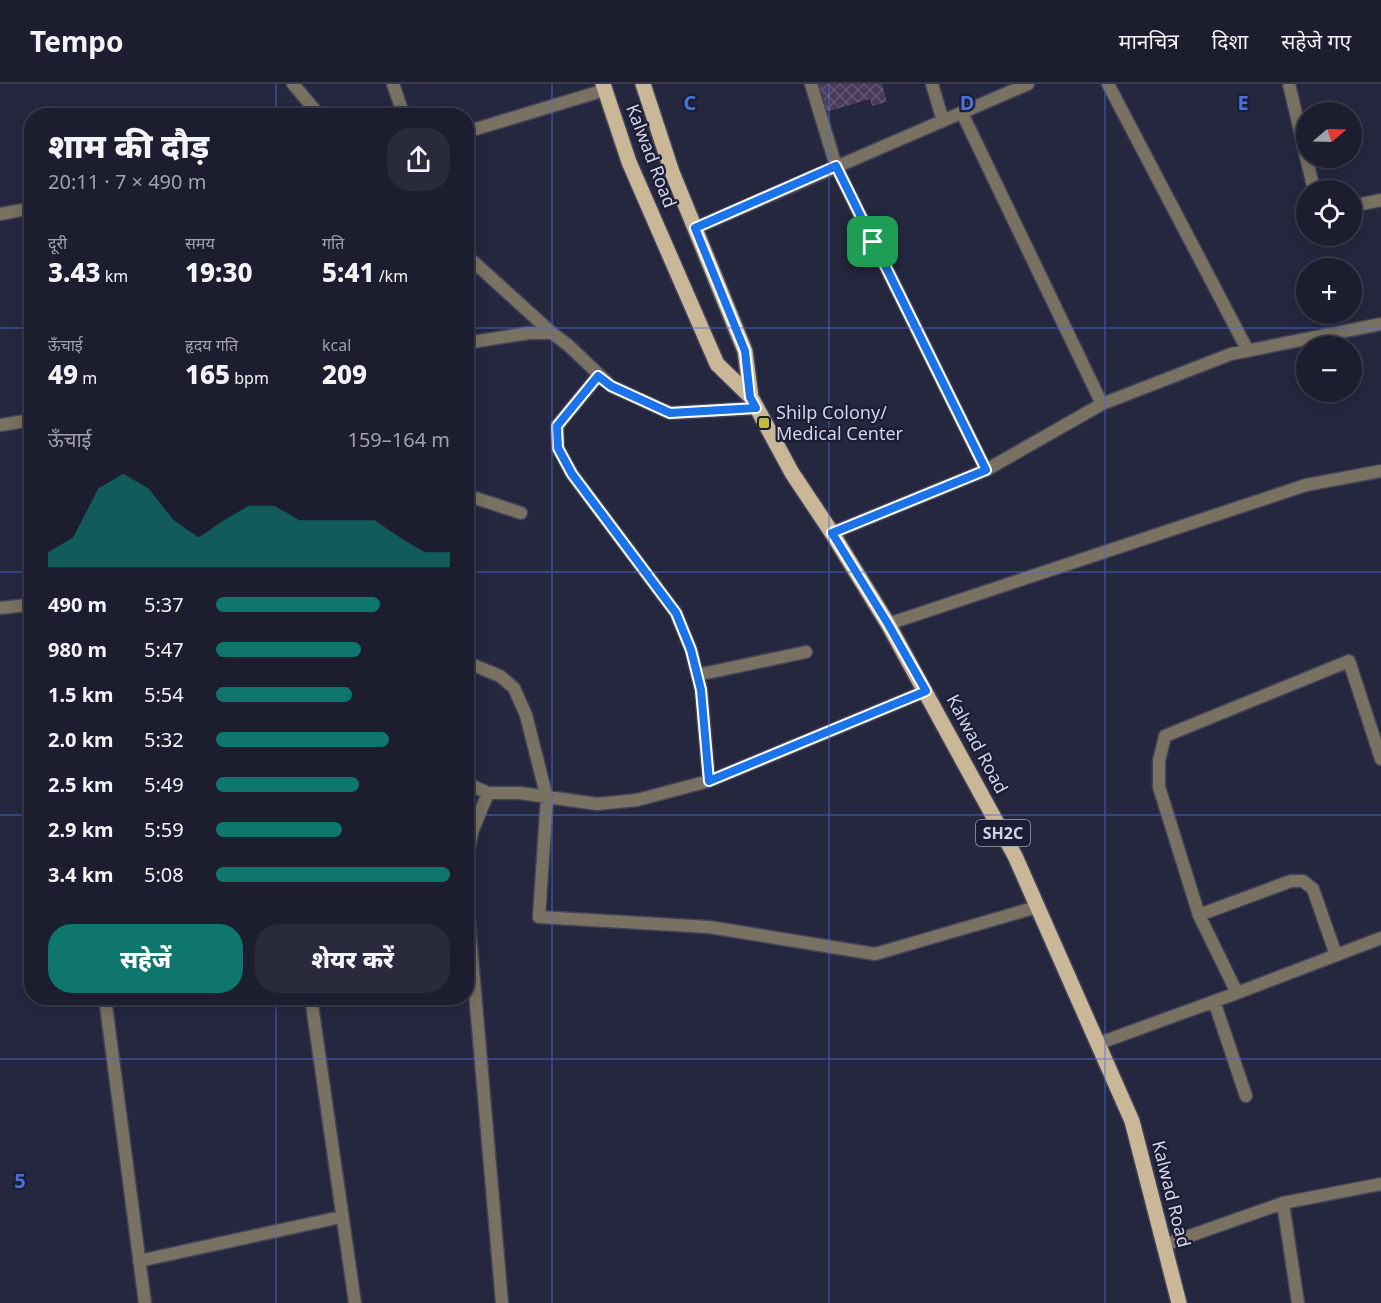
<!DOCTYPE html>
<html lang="hi">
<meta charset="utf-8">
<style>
:root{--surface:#1c1d2f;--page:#292a3b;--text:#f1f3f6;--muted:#a0a2aa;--line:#3a3b4b;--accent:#0f766e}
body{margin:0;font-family:"Noto Sans","Noto Sans Devanagari",sans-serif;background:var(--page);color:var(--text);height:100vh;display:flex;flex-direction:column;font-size:22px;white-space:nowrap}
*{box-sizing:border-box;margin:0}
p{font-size:20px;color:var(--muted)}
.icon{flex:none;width:33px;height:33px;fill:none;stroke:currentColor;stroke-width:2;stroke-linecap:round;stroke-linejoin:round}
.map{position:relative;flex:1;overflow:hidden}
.sheet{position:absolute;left:24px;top:24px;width:450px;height:897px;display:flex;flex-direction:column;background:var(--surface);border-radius:24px;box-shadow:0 3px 15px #0003,0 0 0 2px var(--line)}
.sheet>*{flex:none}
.needle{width:39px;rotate:71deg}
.fabs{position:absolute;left:1296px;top:18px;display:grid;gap:12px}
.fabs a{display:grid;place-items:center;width:66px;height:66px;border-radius:50%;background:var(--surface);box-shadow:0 3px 15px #0003,0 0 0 2px var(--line);font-size:30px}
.pin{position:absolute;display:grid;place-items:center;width:51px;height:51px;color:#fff;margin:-26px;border-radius:12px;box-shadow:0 3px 9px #0006}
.round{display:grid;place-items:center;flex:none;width:63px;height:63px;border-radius:24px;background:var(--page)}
.head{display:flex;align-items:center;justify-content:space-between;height:102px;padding:0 24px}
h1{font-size:33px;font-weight:800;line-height:45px}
.figures{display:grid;grid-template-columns:repeat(3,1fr);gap:9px;height:102px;padding:6px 24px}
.figures div{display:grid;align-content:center}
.figures b{font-size:26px;font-weight:800}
.figures small{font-size:16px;font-weight:400}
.figures p{font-size:16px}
.chart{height:168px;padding:12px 24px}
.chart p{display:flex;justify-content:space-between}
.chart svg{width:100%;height:108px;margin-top:6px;fill:var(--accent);opacity:.7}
.cta{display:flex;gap:12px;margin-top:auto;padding:12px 24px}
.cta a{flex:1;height:69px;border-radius:24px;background:var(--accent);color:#fff;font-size:24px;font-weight:800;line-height:69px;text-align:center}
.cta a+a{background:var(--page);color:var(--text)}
ul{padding:0 24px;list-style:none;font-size:20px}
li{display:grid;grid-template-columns:96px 72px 1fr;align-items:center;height:45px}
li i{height:15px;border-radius:8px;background:var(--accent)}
header{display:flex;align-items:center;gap:36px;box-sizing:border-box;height:84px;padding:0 30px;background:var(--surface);border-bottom:2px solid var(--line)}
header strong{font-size:28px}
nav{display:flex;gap:33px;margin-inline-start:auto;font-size:21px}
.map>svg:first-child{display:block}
</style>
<header>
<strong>Tempo</strong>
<nav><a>मानचित्र</a><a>दिशा</a><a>सहेजे गए</a></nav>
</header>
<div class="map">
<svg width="1381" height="1219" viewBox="0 0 1381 1219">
<defs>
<pattern id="building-cross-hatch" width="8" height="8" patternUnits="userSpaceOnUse" patternTransform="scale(1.5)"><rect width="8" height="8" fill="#493a5a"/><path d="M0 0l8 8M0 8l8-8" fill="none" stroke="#625672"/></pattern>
</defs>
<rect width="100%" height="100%" fill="#25273f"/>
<!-- building -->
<path fill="url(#building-cross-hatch)" d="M 818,0 L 882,0 L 887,18 L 872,22 L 870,15 L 826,28 Z"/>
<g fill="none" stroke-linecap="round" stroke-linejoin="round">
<defs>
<path id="street" d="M 293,0 L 320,32
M 393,0 L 404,32
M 811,0 L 836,82 L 986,386
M 932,0 L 943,37
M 1108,0 L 1248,267
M 1289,0 L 1314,106
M 962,29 L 1102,320
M 466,48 L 605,6
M 1352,122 L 1381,116
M 0,130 L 27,125 L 32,126
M 695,144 L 1028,0
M 466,171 L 552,249
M 466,259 L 529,249 L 552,249 L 568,261 L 611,302 L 670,329 L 756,324
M 598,292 L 557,342 L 558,364 L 572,390 L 676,529 L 691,566 L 701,605 L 709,697
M 0,341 L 32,336
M 466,411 L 521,429
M 832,449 L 986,386 L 1102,320 L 1231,270 L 1381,240
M 0,524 L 27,521 L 32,526
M 888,540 L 1306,401 L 1381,387
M 466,578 L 500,592 L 514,604 L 526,631 L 547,714 L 539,833 L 709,843 L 875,870 L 1037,823
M 697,591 L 806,568
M 1381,675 L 1349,577 L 1165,652 L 1159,677 L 1159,703 L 1199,831 L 1237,909 L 1381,854
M 466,699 L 488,709 L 520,709 L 597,720 L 637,716 L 709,697 L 926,607
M 466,782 L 472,748 L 488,709
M 466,805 L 502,1219
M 1199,831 L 1291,797 L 1303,797 L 1313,805 L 1336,871
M 105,914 L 145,1219
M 311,914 L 355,1219
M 1214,917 L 1246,1012
M 1097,960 L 1237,909
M 1283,1119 L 1298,1219
M 1164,1161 L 1283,1119 L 1381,1100
M 139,1177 L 341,1133"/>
<path id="primary" d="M 603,0 L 629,78 L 717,280 L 751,313 L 792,389 L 832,449 L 888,540 L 1015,772 L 1132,1037 L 1179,1219
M 643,0 L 672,88 L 745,267 L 751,313"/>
</defs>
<!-- street casing -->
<use href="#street" stroke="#414359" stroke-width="15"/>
<!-- primary casing -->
<use href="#primary" stroke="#414359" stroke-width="18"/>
<!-- street -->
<use href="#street" stroke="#797161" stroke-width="12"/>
<!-- primary -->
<use href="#primary" stroke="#cab798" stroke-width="15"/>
</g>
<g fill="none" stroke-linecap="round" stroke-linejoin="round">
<defs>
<path id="route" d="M 836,82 L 986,386 L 832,449 L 888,540 L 926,607 L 709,697 L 701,606 L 691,566 L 676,529 L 572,390 L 558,364 L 557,342 L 598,292 L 611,302 L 670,329 L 756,324 L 750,313 L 745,267 L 695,144 Z"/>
</defs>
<!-- route casing -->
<use href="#route" stroke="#fff" stroke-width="12"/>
<!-- route -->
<use href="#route" stroke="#1a73e8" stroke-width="8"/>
</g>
<!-- grid -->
<path fill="none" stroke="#4a70db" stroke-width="1.5" stroke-opacity="0.55" d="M 276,0 L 276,32M 552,0 L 552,1219M 829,0 L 829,1219M 1105,0 L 1105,1219M 0,244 L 32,244M 466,244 L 1381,244M 0,488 L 32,488M 466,488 L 1381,488M 0,731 L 32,731M 466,731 L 1381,731M 276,914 L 276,1219M 0,975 L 1381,975"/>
<!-- markers -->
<rect fill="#c5bc3d" stroke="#1c1d35" stroke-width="2" x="758" y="333" width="12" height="12" rx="3"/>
<g text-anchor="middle" stroke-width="4.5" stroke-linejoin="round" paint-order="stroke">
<!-- shield labels -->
<rect fill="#1c1d35" stroke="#9b9db0" stroke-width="1.5" x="976" y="736" width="54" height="26" rx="4.5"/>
<g font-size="16" font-weight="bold" fill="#d1d4e4">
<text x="1003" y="755">SH2C</text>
</g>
<!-- street labels -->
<g font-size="18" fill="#d1d4e4" stroke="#1c1d35">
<text transform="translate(651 72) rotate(69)" y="6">Kalwad Road</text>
<text transform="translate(977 660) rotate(62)" y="6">Kalwad Road</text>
<text transform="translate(1171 1110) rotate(76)" y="6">Kalwad Road</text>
</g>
<!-- poi labels -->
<g font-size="18" fill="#d1d4e4" stroke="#1c1d35" text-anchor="start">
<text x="776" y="335">Shilp Colony/<tspan x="776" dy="21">Medical Center</tspan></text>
</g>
</g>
<g font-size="20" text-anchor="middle" font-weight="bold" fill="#4a70db" stroke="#1c1d35" stroke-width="4.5" stroke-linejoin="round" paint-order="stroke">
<text x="690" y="26">C</text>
<text x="967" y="26">D</text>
<text x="1243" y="26">E</text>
<text x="20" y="1104">5</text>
</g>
</svg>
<div class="fabs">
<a><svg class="needle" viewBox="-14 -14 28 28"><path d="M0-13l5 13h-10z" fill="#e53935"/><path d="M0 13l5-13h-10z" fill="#a0a2aa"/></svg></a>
<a><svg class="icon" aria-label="locate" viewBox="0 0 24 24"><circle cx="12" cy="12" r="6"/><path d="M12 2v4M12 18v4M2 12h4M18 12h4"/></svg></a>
<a>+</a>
<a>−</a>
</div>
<div class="pin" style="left:873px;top:158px;background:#1e9e55"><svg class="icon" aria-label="arrive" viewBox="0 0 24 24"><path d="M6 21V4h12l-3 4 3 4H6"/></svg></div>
<section class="sheet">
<div class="head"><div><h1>शाम की दौड़</h1><p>20:11 · 7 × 490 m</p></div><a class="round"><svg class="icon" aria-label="share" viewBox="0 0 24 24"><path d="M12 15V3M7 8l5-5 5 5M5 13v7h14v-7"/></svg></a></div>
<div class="figures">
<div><p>दूरी</p><b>3.43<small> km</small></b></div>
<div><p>समय</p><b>19:30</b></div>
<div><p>गति</p><b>5:41<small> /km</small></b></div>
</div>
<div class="figures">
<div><p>ऊँचाई</p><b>49<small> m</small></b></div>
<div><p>हृदय गति</p><b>165<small> bpm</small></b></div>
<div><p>kcal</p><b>209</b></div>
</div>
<div class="chart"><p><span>ऊँचाई</span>159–164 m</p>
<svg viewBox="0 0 160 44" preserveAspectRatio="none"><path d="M0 44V38L10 32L20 12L30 6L40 12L50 25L60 32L70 25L80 19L90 19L100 25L110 25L120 25L130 25L140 32L150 38L160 38V44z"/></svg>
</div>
<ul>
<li><b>490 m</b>5:37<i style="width:70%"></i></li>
<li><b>980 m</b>5:47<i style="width:62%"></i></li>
<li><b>1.5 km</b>5:54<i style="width:58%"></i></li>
<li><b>2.0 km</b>5:32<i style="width:74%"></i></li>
<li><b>2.5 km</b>5:49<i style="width:61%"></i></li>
<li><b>2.9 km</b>5:59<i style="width:54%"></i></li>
<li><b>3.4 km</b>5:08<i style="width:100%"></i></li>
</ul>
<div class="cta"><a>सहेजें</a><a>शेयर करें</a></div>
</section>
</div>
